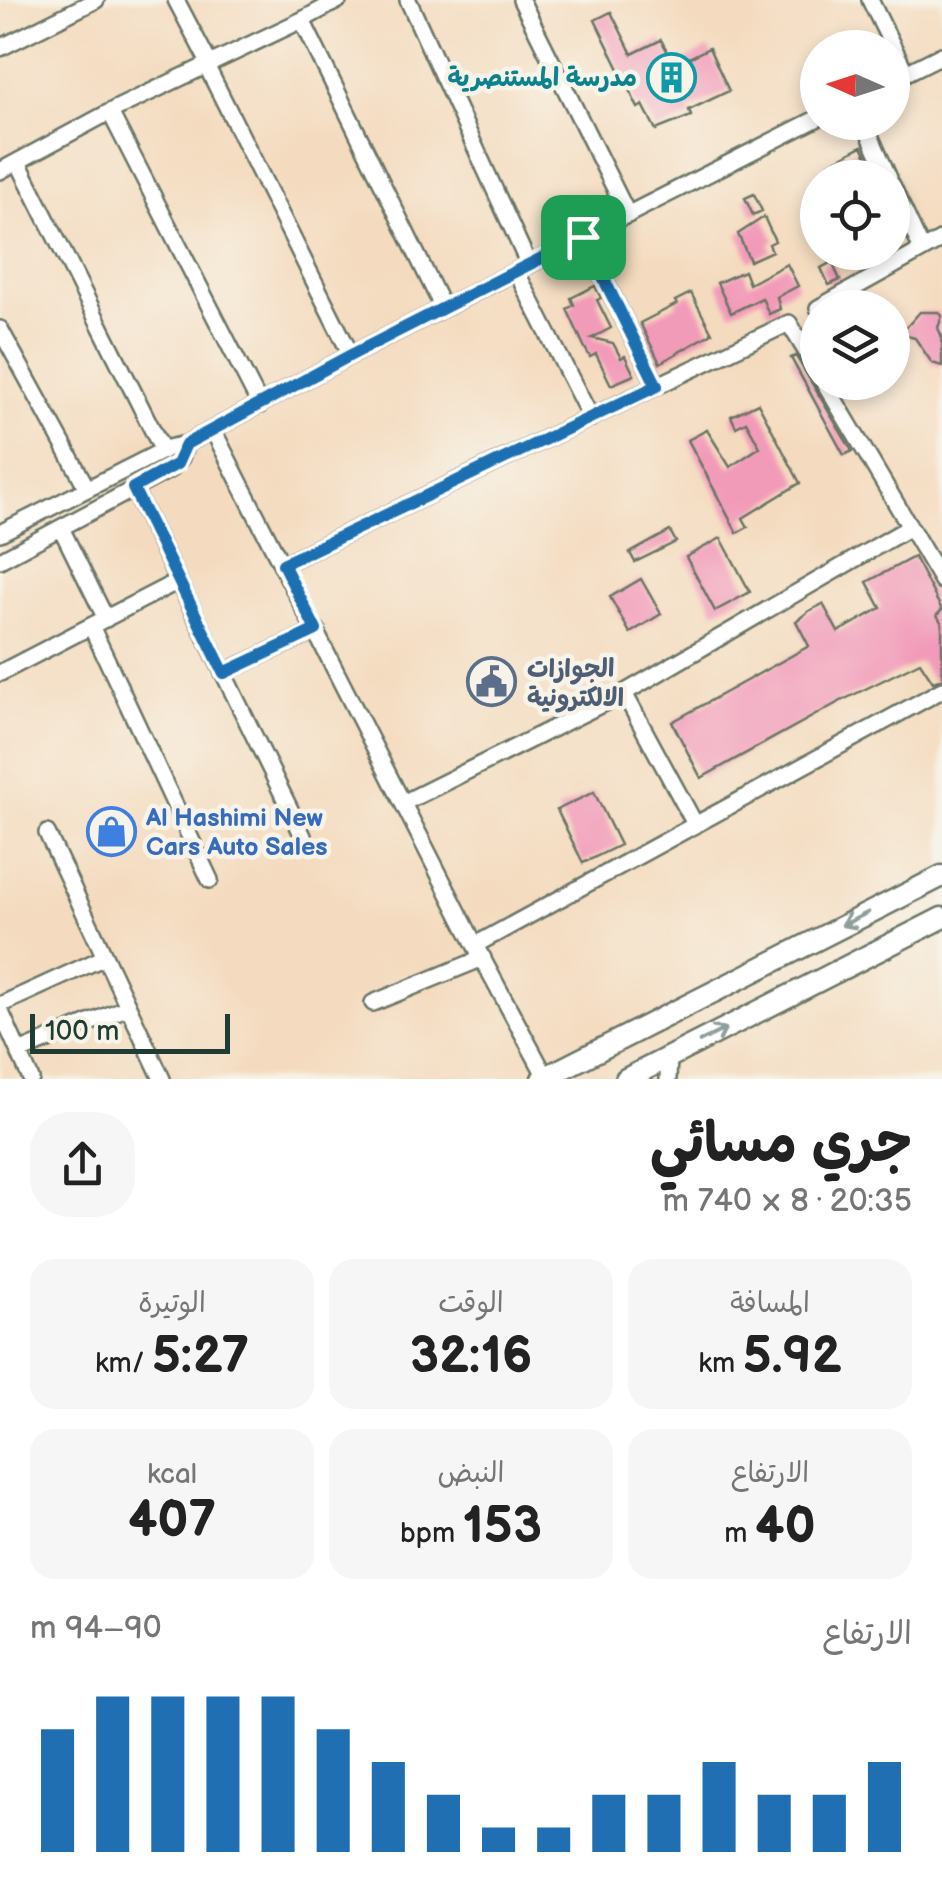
<!DOCTYPE html>
<html lang="ar">
<meta charset="utf-8">
<style>
:root{--surface:#fff;--page:#f6f6f6;--text:#222;--muted:#767676;--accent:#1f6fb2}
body{margin:0;font-family:"Balsamiq Sans","Playpen Sans Arabic",sans-serif;background:var(--page);color:var(--text);direction:rtl;height:100vh;display:flex;flex-direction:column;font-size:38px;white-space:nowrap}
*{box-sizing:border-box;margin:0}
p{font-size:32px;color:var(--muted)}
.icon{flex:none;width:55px;height:55px;fill:none;stroke:currentColor;stroke-width:2;stroke-linecap:round;stroke-linejoin:round}
.map{position:relative;height:1079px;overflow:hidden;direction:ltr}
.sheet{display:flex;flex-direction:column;background:var(--surface);flex:1}
.sheet>*{flex:none}
.needle{width:65px;rotate:273deg}
.tools{position:absolute;left:800px;top:30px;display:grid;gap:20px}
.tools a{display:grid;place-items:center;width:110px;height:110px;border-radius:50%;background:var(--surface);box-shadow:0 5px 15px #0003;font-size:50px}
.scale{position:absolute;left:30px;bottom:25px;width:200px;box-sizing:border-box;padding-left:10px;border:5px solid #1f3d34;border-top:0;font-size:28px;line-height:35px;white-space:nowrap;color:#1f3d34;-webkit-text-stroke:8px #f7f3e8;paint-order:stroke}
.pin{position:absolute;display:grid;place-items:center;width:85px;height:85px;color:#fff;margin:-42px;border-radius:20px;box-shadow:0 5px 15px #0006}
.round{display:grid;place-items:center;flex:none;width:105px;height:105px;border-radius:40px;background:var(--page)}
.headline{display:flex;align-items:center;justify-content:space-between;height:170px;padding:0 30px}
h1{font-size:55px;font-weight:700;line-height:75px}
.metrics{display:grid;grid-template-columns:repeat(3,1fr);gap:15px;height:170px;padding:10px 30px}
.metrics div{display:grid;align-content:center;border-radius:25px;background:var(--page);text-align:center}
.metrics b{font-size:50px;font-weight:700}
.metrics small{font-size:28px;font-weight:400}
.metrics p{font-size:28px}
.chart{height:280px;padding:20px 30px}
.chart p{display:flex;justify-content:space-between}
.chart svg{width:100%;height:180px;margin-top:10px;stroke:var(--accent);stroke-width:6}
.map>svg:first-child{display:block}
</style>
<div class="map">
<svg width="942" height="1079" viewBox="0 0 942 1079">
<rect width="100%" height="100%" fill="#f7f3e8"/>
<filter id="ink" filterUnits="userSpaceOnUse"><feTurbulence type="fractalNoise" baseFrequency=".01" numOctaves="2"/><feDisplacementMap in="SourceGraphic" scale="20" xChannelSelector="R" yChannelSelector="G"/><feConvolveMatrix kernelMatrix="1 2 1 2 8 2 1 2 1" color-interpolation-filters="sRGB"/></filter>
<filter id="wash" filterUnits="userSpaceOnUse"><feTurbulence type="fractalNoise" baseFrequency=".0048" numOctaves="4" result="noise"/><feDisplacementMap in="SourceGraphic" scale="40" xChannelSelector="R" yChannelSelector="G"/><feGaussianBlur stdDeviation="2.25" result="paint"/><feColorMatrix in="noise" values="0 0 0 0 0 0 0 0 0 0 0 0 0 0 0 0 0 1.4 0 .05"/><feComposite in="paint" operator="in"/></filter>
<g filter="url(#wash)">
<rect width="100%" height="100%" fill="#f4dbbf"/>
<g id="blocks">
<!-- building -->
<path fill="#f29bb9" d="M 611,12 L 632,54 L 661,40 L 675,65 L 709,48 L 729,91 L 689,110 L 691,116 L 656,130 L 643,105 L 638,108 L 595,20 Z
M 862,146 L 868,158 L 836,175 L 830,163 Z
M 754,194 L 762,211 L 753,215 L 745,198 Z
M 764,217 L 775,241 L 769,244 L 772,251 L 750,261 L 738,234 Z
M 832,262 L 840,280 L 829,285 L 821,268 Z
M 787,264 L 798,286 L 777,297 L 780,309 L 769,314 L 762,298 L 731,313 L 717,283 L 744,271 L 749,284 Z
M 595,286 L 601,298 L 597,300 L 611,328 L 592,338 L 613,343 L 621,358 L 625,356 L 634,375 L 611,385 L 596,354 L 590,357 L 584,346 L 567,309 L 574,305 L 571,298 Z
M 691,293 L 712,333 L 660,363 L 640,323 L 677,304 L 675,301 Z
M 920,312 L 939,312 L 942,316 L 938,328 L 942,337 L 942,366 L 932,363 L 915,338 L 907,336 L 903,331 Z
M 796,356 L 852,451 L 844,455 L 791,358 Z
M 758,403 L 800,483 L 743,518 L 748,527 L 737,533 L 688,440 L 707,430 L 730,467 L 760,447 L 746,422 L 736,427 L 731,416 Z
M 670,531 L 676,542 L 635,562 L 630,553 Z
M 721,538 L 750,592 L 715,611 L 686,557 Z
M 914,557 L 942,610 L 937,615 L 942,624 L 942,679 L 933,682 L 920,662 L 839,702 L 701,778 L 672,722 L 809,646 L 796,621 L 809,611 L 823,604 L 838,632 L 881,608 L 867,582 Z
M 641,579 L 661,614 L 630,633 L 610,597 Z
M 594,792 L 620,845 L 583,863 L 557,810 Z"/>
</g>
</g>
<g filter="url(#ink)">
<use href="#blocks" fill-opacity="0" stroke="#6a7465" stroke-width="2.5"/>
<g fill="none" stroke-linecap="round" stroke-linejoin="round">
<defs>
<path id="minor" d="M 176,0 L 209,63
M 339,0 L 302,20 L 443,308
M 408,0 L 529,265
M 521,0 L 628,215
M 870,0 L 906,73
M 0,48 L 96,0
M 206,65 L 351,355
M 892,80 L 942,55
M 110,112 L 260,405
M 864,122 L 889,178
M 18,162 L 163,451
M 0,171 L 117,108 L 302,20
M 892,185 L 922,250
M 583,237 L 657,386
M 516,271 L 591,418
M 818,308 L 942,239
M 0,329 L 87,488
M 824,382 L 942,581
M 213,430 L 475,945 L 546,1077
M 133,488 L 303,836
M 61,528 L 106,619
M 0,533 L 168,448 L 186,444 L 351,355 L 818,118
M 0,560 L 171,469 L 181,458 L 186,444
M 283,564 L 789,323 L 818,371
M 91,626 L 210,880
M 0,673 L 178,581
M 223,673 L 317,630
M 405,802 L 624,693
M 695,824 L 624,693 L 910,527
M 47,833 L 162,1079
M 475,945 L 942,690
M 373,1003 L 483,958
M 0,1005 L 105,957
M 0,1010 L 31,1079
M 19,1052 L 128,1007
M 668,1079 L 669,1057"/>
<path id="major" d="M 542,1079 L 942,876
M 626,1079 L 942,918"/>
</defs>
<!-- minor casing -->
<use href="#minor" stroke="#6a7465" stroke-width="20"/>
<!-- major casing -->
<use href="#major" stroke="#6a7465" stroke-width="25"/>
<!-- minor -->
<use href="#minor" stroke="#fff" stroke-width="15"/>
<!-- major -->
<use href="#major" stroke="#fff" stroke-width="20"/>
</g>
<!-- one-way arrows -->
<defs><path id="oneway-shaft" d="M-6 0H5M1.5-3L5.5 0L1.5 3" fill="none" stroke-width="1.6" stroke-linecap="round" stroke-linejoin="round" transform="scale(2.5)"/></defs>
<g stroke="#8f9e9a">
<use href="#oneway-shaft" transform="translate(855 919) rotate(153)"/>
<use href="#oneway-shaft" transform="translate(713 1035) rotate(-27)"/>
</g>
</g>
<g fill="none" stroke-linecap="round" stroke-linejoin="round" filter="url(#ink)">
<defs>
<path id="route" d="M 583,237 L 657,386 L 283,564 L 316,630 L 224,673 L 133,488 L 177,464 L 186,444 L 351,355 Z"/>
</defs>
<!-- route casing -->
<use href="#route" stroke="#fff" stroke-width="20"/>
<!-- route -->
<use href="#route" stroke="#1f6fb2" stroke-width="12"/>
</g>
<!-- icons -->
<defs>
<symbol id="building-ring" viewBox="-11 -11 22 22"><circle r="9.5" fill="#f7f3e8" stroke="#0f9aa8" stroke-width="1.5"/><path d="M-4-6H4V6H1V3H-1V6H-4ZM-2.5-4.3h1.7v1.8h-1.7ZM.8-4.3h1.7v1.8H.8ZM-2.5-1h1.7V.8h-1.7ZM.8-1h1.7V.8H.8Z" fill="#0f9aa8"/></symbol>
<symbol id="civic-ring" viewBox="-11 -11 22 22"><circle r="9.5" fill="#f7f3e8" stroke="#5c6f8a" stroke-width="1.5"/><path d="M-.6-6.5H3V-4.5H.6V-3L4-1V1h2V6H-6V1h2V-1L-.6-3ZM-1.2 2.5V6h2.4V2.5Z" fill="#5c6f8a"/></symbol>
<symbol id="shop-ring" viewBox="-11 -11 22 22"><circle r="9.5" fill="#f7f3e8" stroke="#3f7fe0" stroke-width="1.5"/><path d="M-5-2.5h2.3a2.7 3.5 0 0 1 5.4 0H5L5.5 6h-11ZM-1.5-2.5h3a1.5 2.3 0 0 0-3 0Z" fill="#3f7fe0"/></symbol>
</defs>
<g fill-rule="evenodd">
<use href="#building-ring" x="644" y="50" width="55" height="55"/>
<use href="#civic-ring" x="464" y="654" width="55" height="55"/>
<use href="#shop-ring" x="84" y="804" width="55" height="55"/>
</g>
<g text-anchor="middle" stroke-width="9" stroke-linejoin="round" paint-order="stroke">
<!-- culture labels -->
<g font-size="25" font-weight="bold" fill="#0d838f" stroke="#f7f3e8" text-anchor="end">
<text x="637" y="86">مدرسة المستنصرية</text>
</g>
<!-- service labels -->
<g font-size="25" font-weight="bold" fill="#4e5e75" stroke="#f7f3e8" text-anchor="start">
<text x="527" y="677">الجوازات<tspan x="527" dy="29">الالكترونية</tspan></text>
</g>
<!-- shop labels -->
<g font-size="25" font-weight="bold" fill="#366cbe" stroke="#f7f3e8" text-anchor="start">
<text x="146" y="826">Al Hashimi New<tspan x="146" dy="29">Cars Auto Sales</tspan></text>
</g>
</g>
</svg>
<div class="tools">
<a><svg class="needle" viewBox="-14 -14 28 28"><path d="M0-13l5 13h-10z" fill="#e53935"/><path d="M0 13l5-13h-10z" fill="#767676"/></svg></a>
<a><svg class="icon" aria-label="locate" viewBox="0 0 24 24"><circle cx="12" cy="12" r="6"/><path d="M12 2v4M12 18v4M2 12h4M18 12h4"/></svg></a>
<a><svg class="icon" aria-label="layers" viewBox="0 0 24 24"><path d="M12 4l9 5-9 5-9-5zM3 14l9 5 9-5"/></svg></a>
</div>
<div class="scale">100 m</div>
<div class="pin" style="left:583px;top:237px;background:#1e9e55"><svg class="icon" aria-label="arrive" viewBox="0 0 24 24"><path d="M6 21V4h12l-3 4 3 4H6"/></svg></div>
</div>
<section class="sheet">
<div class="headline"><div><h1>جري مسائي</h1><p>20:35 · 8 × 740 m</p></div><a class="round"><svg class="icon" aria-label="share" viewBox="0 0 24 24"><path d="M12 15V3M7 8l5-5 5 5M5 13v7h14v-7"/></svg></a></div>
<div class="metrics">
<div><p>المسافة</p><b>5.92<small> km</small></b></div>
<div><p>الوقت</p><b>32:16</b></div>
<div><p>الوتيرة</p><b>5:27<small> /km</small></b></div>
</div>
<div class="metrics">
<div><p>الارتفاع</p><b>40<small> m</small></b></div>
<div><p>النبض</p><b>153<small> bpm</small></b></div>
<div><p>kcal</p><b>407</b></div>
</div>
<div class="chart"><p><span>الارتفاع</span>90–94 m</p>
<svg viewBox="0 0 160 44" preserveAspectRatio="none"><path d="M5 44V14M15 44V6M25 44V6M35 44V6M45 44V6M55 44V14M65 44V22M75 44V30M85 44V38M95 44V38M105 44V30M115 44V30M125 44V22M135 44V30M145 44V30M155 44V22"/></svg>
</div>
</section>
